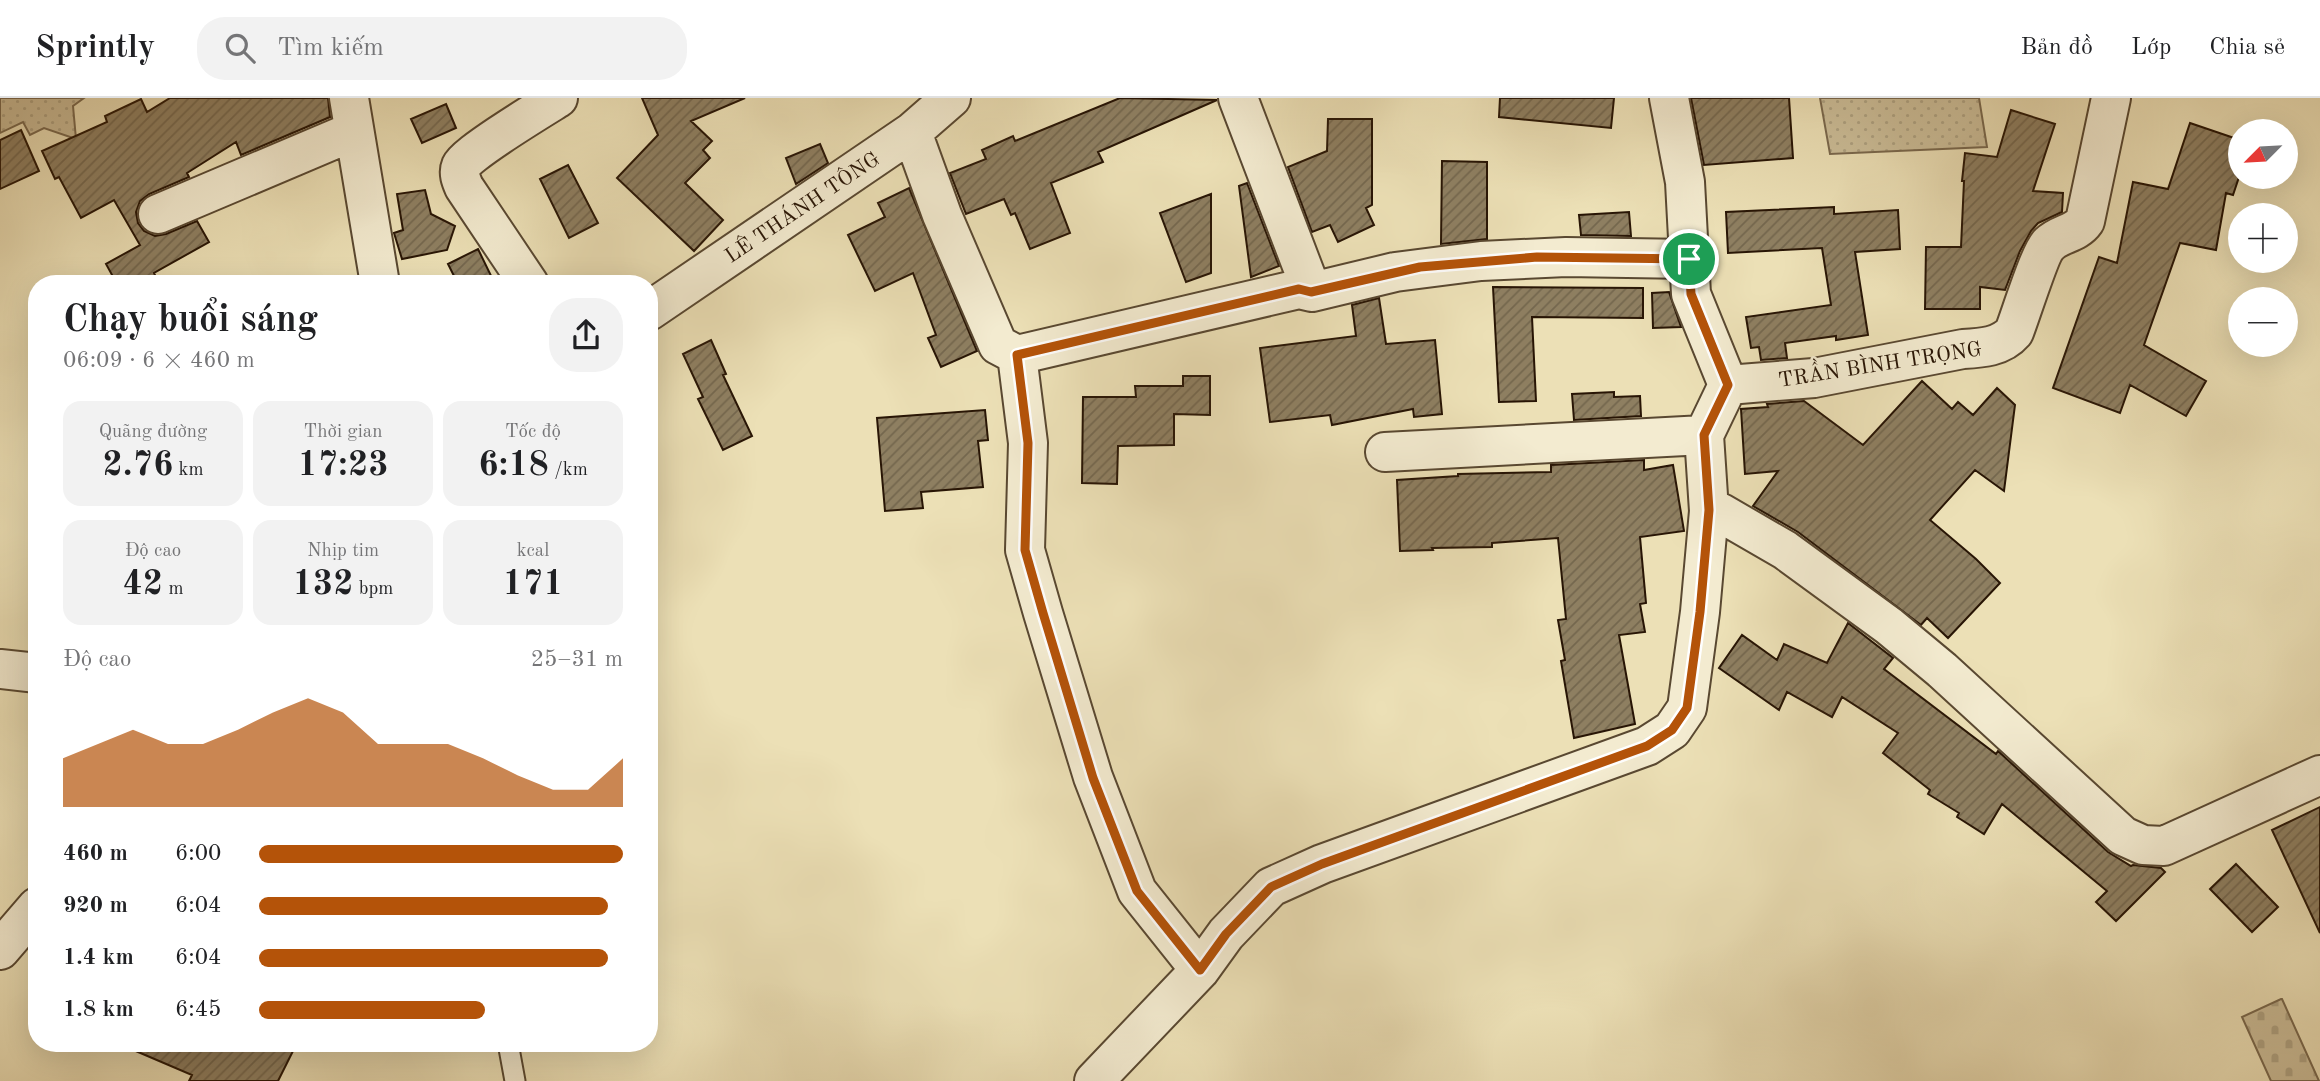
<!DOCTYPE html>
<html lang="vi">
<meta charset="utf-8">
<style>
:root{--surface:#fff;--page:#f2f2f2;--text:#202124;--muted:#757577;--line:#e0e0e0;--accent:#b45309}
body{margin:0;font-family:"Old Standard TT",serif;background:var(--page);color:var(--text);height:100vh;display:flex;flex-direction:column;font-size:26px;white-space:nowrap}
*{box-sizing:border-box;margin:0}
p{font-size:23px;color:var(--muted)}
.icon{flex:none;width:38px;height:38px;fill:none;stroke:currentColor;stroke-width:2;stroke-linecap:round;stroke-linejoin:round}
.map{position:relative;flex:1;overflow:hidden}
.sheet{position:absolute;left:28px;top:177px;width:630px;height:777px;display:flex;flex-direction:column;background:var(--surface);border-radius:28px;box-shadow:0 7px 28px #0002}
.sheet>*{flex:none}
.needle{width:46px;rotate:246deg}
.buttons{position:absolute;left:2228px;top:21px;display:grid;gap:14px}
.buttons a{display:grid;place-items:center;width:70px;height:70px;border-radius:50%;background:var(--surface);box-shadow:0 7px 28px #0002;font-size:35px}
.pin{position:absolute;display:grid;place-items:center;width:60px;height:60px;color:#fff;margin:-30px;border:4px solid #fff;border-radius:50%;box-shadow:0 2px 7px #0007}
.round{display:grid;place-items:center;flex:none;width:74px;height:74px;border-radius:28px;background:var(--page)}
.overview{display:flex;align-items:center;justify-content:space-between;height:119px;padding:0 35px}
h1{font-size:38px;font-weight:800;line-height:52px}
.stats{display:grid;grid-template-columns:repeat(3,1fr);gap:10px;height:119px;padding:7px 35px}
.stats div{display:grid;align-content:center;border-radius:18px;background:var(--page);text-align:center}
.stats b{font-size:35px;font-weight:800}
.stats small{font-size:19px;font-weight:400}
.stats p{font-size:19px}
.chart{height:196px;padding:14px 35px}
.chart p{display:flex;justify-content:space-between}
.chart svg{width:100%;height:126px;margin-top:7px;fill:var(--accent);opacity:.7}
ul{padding:0 35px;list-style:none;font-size:23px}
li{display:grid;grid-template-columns:112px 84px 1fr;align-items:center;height:52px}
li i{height:18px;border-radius:9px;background:var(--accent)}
header{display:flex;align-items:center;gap:42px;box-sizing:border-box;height:98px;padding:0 35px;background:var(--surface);border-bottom:2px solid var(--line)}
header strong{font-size:33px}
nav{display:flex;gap:38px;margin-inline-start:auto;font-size:24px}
.search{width:490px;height:63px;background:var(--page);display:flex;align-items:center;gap:18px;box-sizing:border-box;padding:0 24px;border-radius:28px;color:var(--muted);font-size:26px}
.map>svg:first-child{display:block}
</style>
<header>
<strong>Sprintly</strong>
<div class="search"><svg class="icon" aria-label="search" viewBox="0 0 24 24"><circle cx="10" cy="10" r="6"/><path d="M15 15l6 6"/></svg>Tìm kiếm</div>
<nav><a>Bản đồ</a><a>Lớp</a><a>Chia sẻ</a></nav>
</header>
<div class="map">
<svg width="2320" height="983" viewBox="0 0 2320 983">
<defs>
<pattern id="grass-dots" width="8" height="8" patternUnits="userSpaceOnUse" patternTransform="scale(1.75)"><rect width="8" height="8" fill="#cbbd98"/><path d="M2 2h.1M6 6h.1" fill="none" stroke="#aea282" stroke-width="1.8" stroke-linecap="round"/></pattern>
<pattern id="cemetery-stones" width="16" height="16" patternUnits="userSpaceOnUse" patternTransform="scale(1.75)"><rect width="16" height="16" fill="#cbbd98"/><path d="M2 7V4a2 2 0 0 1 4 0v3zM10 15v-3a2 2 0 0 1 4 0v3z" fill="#aea282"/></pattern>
<pattern id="building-hatch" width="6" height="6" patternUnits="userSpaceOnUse" patternTransform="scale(1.75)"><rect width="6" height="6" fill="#8e7f61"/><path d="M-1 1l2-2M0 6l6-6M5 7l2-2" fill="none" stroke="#74674e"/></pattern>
</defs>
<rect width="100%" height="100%" fill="#ece0b6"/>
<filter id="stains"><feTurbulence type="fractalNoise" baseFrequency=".00286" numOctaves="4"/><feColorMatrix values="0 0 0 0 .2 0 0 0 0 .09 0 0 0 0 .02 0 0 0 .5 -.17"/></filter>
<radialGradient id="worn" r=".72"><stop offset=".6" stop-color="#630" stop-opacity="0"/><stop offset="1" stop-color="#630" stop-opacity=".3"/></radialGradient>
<!-- grass -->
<path fill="url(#grass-dots)" stroke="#7a694e" stroke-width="2" d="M 0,0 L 84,0 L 73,8 L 76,41 L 44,30 L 30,37 L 23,24 L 0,35 Z
M 1820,0 L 1979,0 L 1987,49 L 1830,56 Z"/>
<!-- cemetery -->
<path fill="url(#cemetery-stones)" stroke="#7a694e" stroke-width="2" d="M 2281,901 L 2282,901 L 2319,983 L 2271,983 L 2242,919 Z"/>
<!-- building -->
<path fill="url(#building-hatch)" stroke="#281505" stroke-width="2" d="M 170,0 L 328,0 L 330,19 L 241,57 L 236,44 L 187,75 L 189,79 L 149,96 L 140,103 L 136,114 L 138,125 L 144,133 L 155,138 L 166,136 L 197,123 L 209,144 L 154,175 L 159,186 L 117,186 L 106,166 L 140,147 L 114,102 L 81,120 L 59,79 L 55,81 L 42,53 L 107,24 L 105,18 L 141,1 L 147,14 Z
M 642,0 L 745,0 L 691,23 L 712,43 L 703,52 L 710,60 L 685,85 L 723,122 L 694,153 L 617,80 L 658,37 Z
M 1120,0 L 1217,2 L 1098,54 L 1103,64 L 1051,85 L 1070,135 L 1030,151 L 1015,115 L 1011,117 L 1004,101 L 966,116 L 950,75 L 986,61 L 982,52 L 1013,38 L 1015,43 Z
M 1500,0 L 1614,0 L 1611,30 L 1499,19 Z
M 1691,0 L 1789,0 L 1793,60 L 1704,67 Z
M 446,6 L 456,30 L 422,45 L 411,21 Z
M 2011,12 L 2055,26 L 2033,93 L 2063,95 L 2062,114 L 2038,125 L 2031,133 L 2020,153 L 2005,192 L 1980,189 L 1980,211 L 1925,211 L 1926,149 L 1961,149 L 1964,83 L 1962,83 L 1965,55 L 1997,59 Z
M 1328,21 L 1372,21 L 1372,107 L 1366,110 L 1374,127 L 1338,144 L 1330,127 L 1312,134 L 1288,69 L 1327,53 Z
M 2190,25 L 2240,42 L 2240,76 L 2233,97 L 2226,95 L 2216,152 L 2180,145 L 2144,247 L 2206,283 L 2186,318 L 2130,287 L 2120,315 L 2053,290 L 2099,159 L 2117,165 L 2133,84 L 2168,91 Z
M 21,32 L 39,73 L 0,91 L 0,42 Z
M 820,46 L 828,65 L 796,86 L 786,60 Z
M 1442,63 L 1487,64 L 1487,141 L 1441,146 Z
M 568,67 L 598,125 L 569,140 L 540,81 Z
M 1247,85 L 1279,168 L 1251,179 L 1239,88 Z
M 909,90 L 977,253 L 941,269 L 928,240 L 936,237 L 913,175 L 875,193 L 848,137 L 885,119 L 878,105 Z
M 425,92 L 431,116 L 455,128 L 447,152 L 402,161 L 394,135 L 403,132 L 397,96 Z
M 1211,96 L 1211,175 L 1186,184 L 1160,115 Z
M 1834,109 L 1834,116 L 1898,112 L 1900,151 L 1855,154 L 1868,237 L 1836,242 L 1836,238 L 1785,245 L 1787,260 L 1761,262 L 1759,249 L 1751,250 L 1746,219 L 1831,207 L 1822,150 L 1728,155 L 1726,114 Z
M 1629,114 L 1631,138 L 1581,137 L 1579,117 Z
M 478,151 L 495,186 L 458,186 L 448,166 Z
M 1493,189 L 1643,190 L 1643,220 L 1532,219 L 1536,303 L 1499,304 Z
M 1669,194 L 1681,229 L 1653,230 L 1652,195 Z
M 1379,200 L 1386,246 L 1435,242 L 1442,316 L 1414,319 L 1413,311 L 1332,327 L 1330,317 L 1270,324 L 1260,250 L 1356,238 L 1352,207 Z
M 711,242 L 726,276 L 723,277 L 752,338 L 723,352 L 698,301 L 703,299 L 683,256 Z
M 1183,278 L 1210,278 L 1210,317 L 1174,316 L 1174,347 L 1118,348 L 1117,386 L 1082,385 L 1083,299 L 1136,299 L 1135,288 L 1183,288 Z
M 1922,283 L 1952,311 L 1958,304 L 1973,317 L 1997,290 L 2015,307 L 2004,393 L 1975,372 L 1930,422 L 1976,461 L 2000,485 L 1948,540 L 1927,520 L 1921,527 L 1798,434 L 1753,408 L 1778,373 L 1745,376 L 1741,311 L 1768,309 L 1767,306 L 1804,303 L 1863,347 Z
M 1614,294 L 1614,299 L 1640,298 L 1641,318 L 1574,322 L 1572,296 Z
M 985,312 L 988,342 L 978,343 L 983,389 L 921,394 L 923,410 L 885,413 L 877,320 Z
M 1644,362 L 1644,372 L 1673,367 L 1684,433 L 1640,439 L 1646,505 L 1640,506 L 1645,534 L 1619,537 L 1635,626 L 1574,640 L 1561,563 L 1565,562 L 1558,522 L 1566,521 L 1558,440 L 1492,445 L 1492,449 L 1432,450 L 1433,452 L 1400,453 L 1397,382 L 1458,378 L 1458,376 L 1551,374 L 1551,367 Z
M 1848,525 L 1893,560 L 1884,571 L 1996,656 L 1998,653 L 2108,754 L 2131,768 L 2133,767 L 2161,770 L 2165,774 L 2116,823 L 2096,804 L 2107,793 L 2002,706 L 1984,736 L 1957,719 L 1959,715 L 1928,696 L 1930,692 L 1883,655 L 1898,635 L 1842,599 L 1832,619 L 1787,594 L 1779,612 L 1719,570 L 1742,537 L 1777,562 L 1784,546 L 1827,565 Z
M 2320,709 L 2320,835 L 2272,732 Z
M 2236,766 L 2278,809 L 2252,834 L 2210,791 Z
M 117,945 L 297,945 L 278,983 L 189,983 L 192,977 Z"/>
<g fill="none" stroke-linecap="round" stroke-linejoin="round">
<defs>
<path id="lane" d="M 508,945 L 515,983"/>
<path id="street" d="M 349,0 L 380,186
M 1238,0 L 1312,194
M 912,34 L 942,117 L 998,247 L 1017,257 L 1299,191 L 1312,194 L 1395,174 L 1481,163 L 1566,159 L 1689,161
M 158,116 L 354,33
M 529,186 L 464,89 C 461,82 458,75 461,68 C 466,56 542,10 558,0
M 649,213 L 912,34 L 951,0
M 1017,257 L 1028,345 L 1025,452 L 1043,515 L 1093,679 L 1137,793 L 1200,872
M 1728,287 L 1814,280 L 1963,251 C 1982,250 2001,249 2014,234 C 2020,219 2040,154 2049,146 C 2060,135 2076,136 2085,123 L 2111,0
M 1385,354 L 1704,337
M 1709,413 L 1721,415 L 1785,452 L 1889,528 L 1942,572 L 2123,738 L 2143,747 L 2164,748 L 2320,677
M 0,571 L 37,575
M 0,852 L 37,809
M 1094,983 L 1200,872 L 1226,836 L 1271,789 L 1322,766 L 1647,648 L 1672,632 L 1687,610 L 1700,514 L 1709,413 L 1704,337 L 1728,287 L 1691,196 L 1685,84 L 1669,0"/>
</defs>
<!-- lane casing -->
<use href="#lane" stroke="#594831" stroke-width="23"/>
<!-- street casing -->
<use href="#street" stroke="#594831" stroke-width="42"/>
<!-- lane -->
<use href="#lane" stroke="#f3ebd0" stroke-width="19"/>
<!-- street -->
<use href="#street" stroke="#f3ebd0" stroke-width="38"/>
</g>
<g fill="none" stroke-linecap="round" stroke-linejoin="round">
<defs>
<path id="route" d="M 1537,159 L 1689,161 L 1691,196 L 1728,287 L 1704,337 L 1709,412 L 1700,514 L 1687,610 L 1672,632 L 1647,648 L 1322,766 L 1271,789 L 1226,836 L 1200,872 L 1137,793 L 1093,680 L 1043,515 L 1025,452 L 1028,345 L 1017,257 L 1299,191 L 1311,194 L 1420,169 Z"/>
</defs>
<!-- route casing -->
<use href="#route" stroke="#fff" stroke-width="14"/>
<!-- route -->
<use href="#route" stroke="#b45309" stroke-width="9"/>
</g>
<g text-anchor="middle" stroke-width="5" stroke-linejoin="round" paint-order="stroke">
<!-- street labels -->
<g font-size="21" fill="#281505" stroke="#f3ebd0">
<text transform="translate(802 109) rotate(-34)" y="7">LÊ THÁNH TÔNG</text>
<text transform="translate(1880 266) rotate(-9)" y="7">TRẦN BÌNH TRỌNG</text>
</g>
</g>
<rect width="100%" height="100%" filter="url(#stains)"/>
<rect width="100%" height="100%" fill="url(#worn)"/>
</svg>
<div class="buttons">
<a><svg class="needle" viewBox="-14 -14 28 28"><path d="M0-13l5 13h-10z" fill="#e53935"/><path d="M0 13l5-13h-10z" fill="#757577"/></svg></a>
<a>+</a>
<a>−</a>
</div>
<div class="pin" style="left:1689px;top:161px;background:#1e9e55"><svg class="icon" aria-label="arrive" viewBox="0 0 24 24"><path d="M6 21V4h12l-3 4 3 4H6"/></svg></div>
<section class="sheet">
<div class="overview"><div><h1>Chạy buổi sáng</h1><p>06:09 · 6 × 460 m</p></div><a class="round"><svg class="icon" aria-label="share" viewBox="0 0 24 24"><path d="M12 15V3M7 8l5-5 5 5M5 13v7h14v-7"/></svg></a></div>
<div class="stats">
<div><p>Quãng đường</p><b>2.76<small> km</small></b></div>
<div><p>Thời gian</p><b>17:23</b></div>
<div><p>Tốc độ</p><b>6:18<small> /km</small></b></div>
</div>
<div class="stats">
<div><p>Độ cao</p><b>42<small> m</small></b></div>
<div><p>Nhịp tim</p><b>132<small> bpm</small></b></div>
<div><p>kcal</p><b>171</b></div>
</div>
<div class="chart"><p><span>Độ cao</span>25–31 m</p>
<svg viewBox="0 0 160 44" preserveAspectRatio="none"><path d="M0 44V27L10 22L20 17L30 22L40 22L50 17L60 11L70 6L80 11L90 22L100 22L110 22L120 27L130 33L140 38L150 38L160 27V44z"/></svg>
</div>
<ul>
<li><b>460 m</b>6:00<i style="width:100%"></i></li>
<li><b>920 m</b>6:04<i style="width:96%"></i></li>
<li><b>1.4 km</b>6:04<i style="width:96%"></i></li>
<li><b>1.8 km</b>6:45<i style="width:62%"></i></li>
</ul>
</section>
</div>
